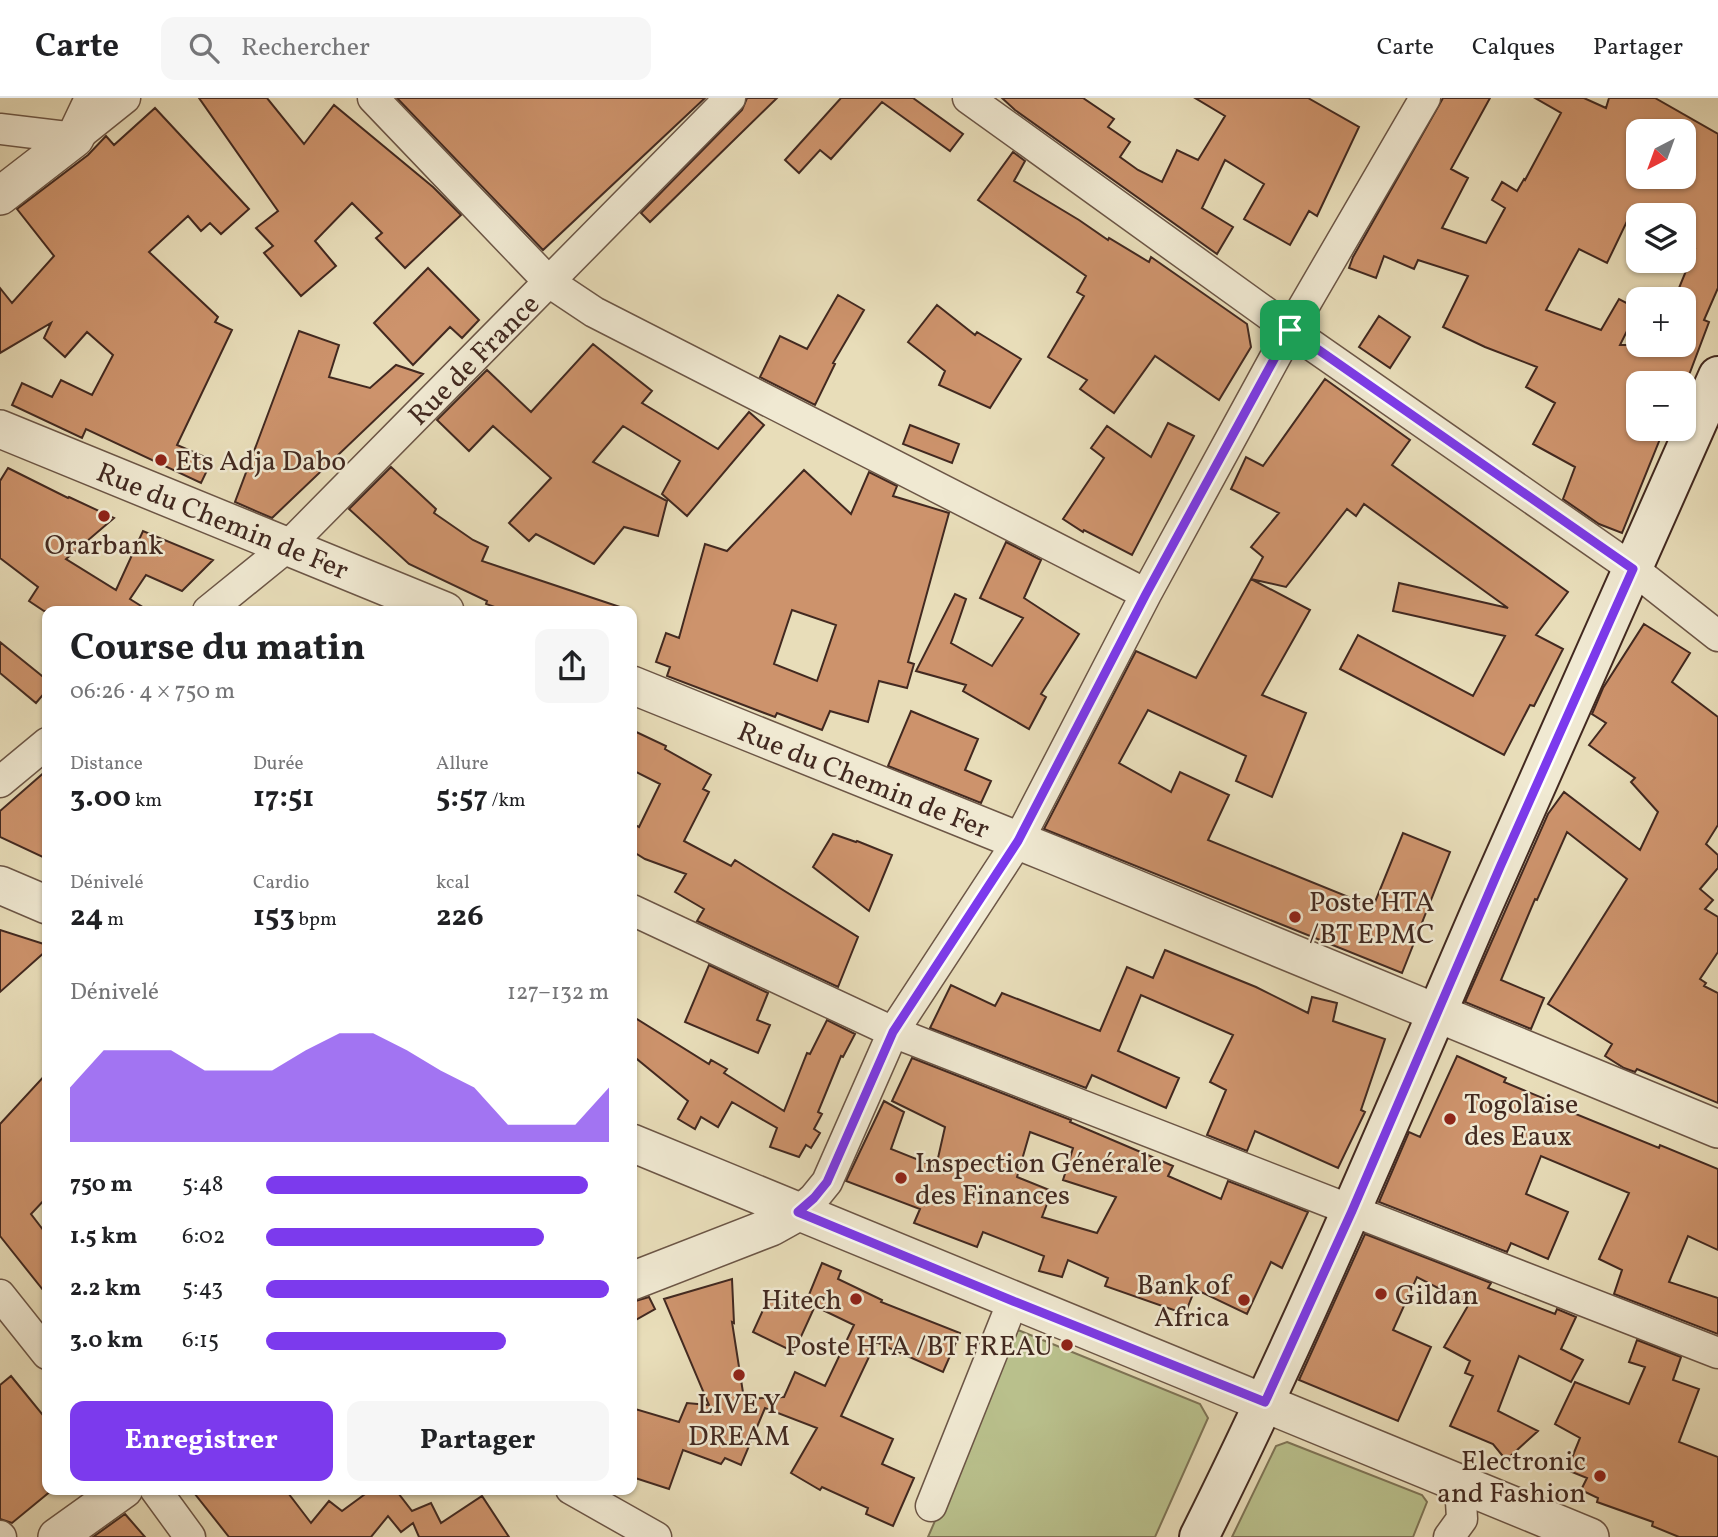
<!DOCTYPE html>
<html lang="fr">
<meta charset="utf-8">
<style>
:root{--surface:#fff;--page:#f6f6f6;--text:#202124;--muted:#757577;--line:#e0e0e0;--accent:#7c3aed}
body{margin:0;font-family:Vollkorn,serif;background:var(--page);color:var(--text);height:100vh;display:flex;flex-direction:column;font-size:26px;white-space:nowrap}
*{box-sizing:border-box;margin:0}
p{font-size:23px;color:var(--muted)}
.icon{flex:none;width:38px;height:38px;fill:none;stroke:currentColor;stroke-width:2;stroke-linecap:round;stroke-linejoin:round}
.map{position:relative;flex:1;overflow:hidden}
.drawer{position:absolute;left:42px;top:508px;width:595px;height:889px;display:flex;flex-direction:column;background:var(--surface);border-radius:14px;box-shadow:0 2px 5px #0004}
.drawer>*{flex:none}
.needle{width:46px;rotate:221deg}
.buttons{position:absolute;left:1626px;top:21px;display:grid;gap:14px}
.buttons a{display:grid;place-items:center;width:70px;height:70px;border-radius:14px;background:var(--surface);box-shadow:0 2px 5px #0004;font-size:35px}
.pin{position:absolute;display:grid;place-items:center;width:60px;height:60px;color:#fff;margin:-30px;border-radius:14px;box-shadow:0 4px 10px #0006}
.round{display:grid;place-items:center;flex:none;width:74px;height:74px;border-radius:14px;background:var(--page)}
.overview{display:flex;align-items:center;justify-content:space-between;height:119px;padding:0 28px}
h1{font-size:38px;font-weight:700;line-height:52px}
.stats{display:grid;grid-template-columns:repeat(3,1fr);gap:10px;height:119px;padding:7px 28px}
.stats div{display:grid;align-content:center}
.stats b{font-size:30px;font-weight:700}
.stats small{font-size:19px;font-weight:400}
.stats p{font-size:19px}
.chart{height:196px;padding:14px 28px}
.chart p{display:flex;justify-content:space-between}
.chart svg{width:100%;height:126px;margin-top:7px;fill:var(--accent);opacity:.7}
.cta{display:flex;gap:14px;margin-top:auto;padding:14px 28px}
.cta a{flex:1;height:80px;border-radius:14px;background:var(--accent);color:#fff;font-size:28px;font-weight:700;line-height:80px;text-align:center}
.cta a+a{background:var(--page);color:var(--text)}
ul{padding:0 28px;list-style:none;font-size:23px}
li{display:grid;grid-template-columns:112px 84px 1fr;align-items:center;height:52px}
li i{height:18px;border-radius:9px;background:var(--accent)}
header{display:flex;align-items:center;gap:42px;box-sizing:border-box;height:98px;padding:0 35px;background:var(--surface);border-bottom:2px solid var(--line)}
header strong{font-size:33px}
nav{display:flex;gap:38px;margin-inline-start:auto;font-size:24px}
.search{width:490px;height:63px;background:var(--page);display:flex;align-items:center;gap:18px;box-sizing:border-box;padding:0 24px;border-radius:14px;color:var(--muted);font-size:26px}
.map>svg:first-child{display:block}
</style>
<header>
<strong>Carte</strong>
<div class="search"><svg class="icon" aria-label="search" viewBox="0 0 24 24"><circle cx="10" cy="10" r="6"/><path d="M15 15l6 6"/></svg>Rechercher</div>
<nav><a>Carte</a><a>Calques</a><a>Partager</a></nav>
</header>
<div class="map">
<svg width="1718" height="1439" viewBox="0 0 1718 1439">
<rect width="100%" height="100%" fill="#e8ddb9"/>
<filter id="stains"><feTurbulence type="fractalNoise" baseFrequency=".00286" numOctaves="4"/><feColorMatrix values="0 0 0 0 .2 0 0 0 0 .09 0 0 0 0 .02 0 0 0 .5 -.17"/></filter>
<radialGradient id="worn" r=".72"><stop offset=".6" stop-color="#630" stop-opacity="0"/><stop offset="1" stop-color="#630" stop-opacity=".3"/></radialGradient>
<!-- green -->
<path fill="#b9c08c" stroke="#7e7456" stroke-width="2" d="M 1018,1232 L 1200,1306 L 1208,1320 L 1155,1439 L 928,1439 Z
M 1287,1344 L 1422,1397 L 1427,1404 L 1413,1439 L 1232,1439 L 1276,1348 Z"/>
<!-- building -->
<path fill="#cd936c" stroke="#422920" stroke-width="2" fill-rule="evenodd" d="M 199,0 L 267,0 L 304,46 L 334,7 L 433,89 L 461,117 L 405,170 L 376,140 L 382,135 L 352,105 L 315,143 L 336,168 L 301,198 L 264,155 L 273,148 L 256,130 L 278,113 Z
M 397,0 L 705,0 L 543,152 Z
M 747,0 L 777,0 L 650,124 L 641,115 L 742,12 Z
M 841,0 L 913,0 L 963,36 L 950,53 L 882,4 L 831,61 L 820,52 L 799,75 L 785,62 Z
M 1002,0 L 1083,0 L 1114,21 L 1108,29 L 1130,44 L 1120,59 L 1138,72 L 1162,84 L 1177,52 L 1198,62 L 1225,18 L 1195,0 L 1308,0 L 1359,29 L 1317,118 L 1309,113 L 1290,147 L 1244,121 L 1264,86 L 1225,62 L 1202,110 L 1233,129 L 1217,156 L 1015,12 Z
M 1443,0 L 1490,0 L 1451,71 L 1468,80 L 1442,130 L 1486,145 L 1505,110 L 1492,102 L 1502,84 L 1517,93 L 1524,81 L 1525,82 L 1561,15 L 1535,0 L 1584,0 L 1606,10 L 1609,0 L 1655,0 L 1718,36 L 1718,190 L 1704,222 L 1709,224 L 1686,285 L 1638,285 L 1638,331 L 1664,331 L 1622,435 L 1599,426 L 1563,401 L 1575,369 L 1533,346 L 1555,305 L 1526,289 L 1537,269 L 1485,249 L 1443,229 L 1468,178 L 1418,162 L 1414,171 L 1384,158 L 1376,180 L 1349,170 L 1353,159 ZM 1638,33 L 1684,33 L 1684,79 L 1638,79 ZM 1630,117 L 1684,117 L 1684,146 L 1695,151 L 1679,190 L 1684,192 L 1684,247 L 1620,247 L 1638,211 L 1619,201 L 1601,232 L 1546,212 L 1579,151 L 1607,165 Z
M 155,10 L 249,111 L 221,136 L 210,125 L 201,133 L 188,118 L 149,154 L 218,219 L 215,224 L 232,232 L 177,347 L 212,362 L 201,385 L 86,331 L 82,340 L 12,307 L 22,285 L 52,299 L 61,282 L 92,297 L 113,257 L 87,234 L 65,259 L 44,240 L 51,225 L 0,255 L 0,190 L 12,205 L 54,158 L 17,111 L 88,57 L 106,38 L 114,47 Z
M 1013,54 L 1025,63 L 1014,83 L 1079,122 L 1108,142 L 1109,140 L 1149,164 L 1151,159 L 1247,226 L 1251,249 L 1219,302 L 1155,258 L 1114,315 L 1080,291 L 1087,282 L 1048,259 L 1084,198 L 1077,194 L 1086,178 L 978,102 Z
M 428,170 L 479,222 L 462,240 L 450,229 L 413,267 L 374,225 Z
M 838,197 L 864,212 L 833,265 L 835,266 L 815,307 L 760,279 L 780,238 L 807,251 Z
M 937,207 L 975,237 L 977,234 L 1021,261 L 990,310 L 939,287 L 945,273 L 908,244 Z
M 1379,218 L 1410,239 L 1390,270 L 1359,249 Z
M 299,233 L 339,247 L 329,279 L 370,290 L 396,267 L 423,276 L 272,420 L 235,404 Z
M 593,246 L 652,293 L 642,305 L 718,351 L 749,314 L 764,327 L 687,418 L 662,396 L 680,363 L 623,328 L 593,364 L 667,403 L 658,438 L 624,429 L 594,466 L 536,436 L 529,443 L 509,425 L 551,380 L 493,328 L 469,353 L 437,322 L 487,272 L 531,314 Z
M 1325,281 L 1410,342 L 1392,367 L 1568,494 L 1536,537 L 1563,551 L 1534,608 L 1530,607 L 1504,657 L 1340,571 L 1358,537 L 1473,598 L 1505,538 L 1393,513 L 1399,485 L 1508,510 L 1364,406 L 1356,418 L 1347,411 L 1286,489 L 1251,481 L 1263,459 L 1251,449 L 1279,415 L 1231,391 L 1246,359 L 1263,368 Z
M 1168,325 L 1194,338 L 1132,457 L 1084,432 L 1083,434 L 1063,421 L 1104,360 L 1091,350 L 1107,328 L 1151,359 Z
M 910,327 L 959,346 L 952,365 L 903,346 Z
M 391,369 L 436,411 L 434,415 L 473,442 L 488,449 L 482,463 L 620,509 L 620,513 L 506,513 L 486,506 L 487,503 L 409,466 L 349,411 Z
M 8,370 L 68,400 L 69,399 L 114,420 L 66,461 L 116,492 L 143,433 L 213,462 L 182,493 L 146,477 L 130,501 L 149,513 L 44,513 L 29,503 L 38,489 L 0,460 L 0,383 Z
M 804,372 L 851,416 L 869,374 L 897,388 L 893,398 L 949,415 L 908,564 L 914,566 L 907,590 L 879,583 L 868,624 L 830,613 L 822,632 L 777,615 L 775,619 L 667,578 L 670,569 L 656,564 L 666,535 L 679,540 L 705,446 L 727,453 ZM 792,512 L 836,527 L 817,583 L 774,566 Z
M 1006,444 L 1041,462 L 1024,500 L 1079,536 L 1041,596 L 1046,599 L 1029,631 L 963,593 L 966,587 L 916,573 L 955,496 L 966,501 L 951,545 L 992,568 L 1023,520 L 980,500 Z
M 1251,481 L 1310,512 L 1262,597 L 1306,615 L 1272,699 L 1236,683 L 1246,658 L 1148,612 L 1119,665 L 1171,694 L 1180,674 L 1229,697 L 1208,742 L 1373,809 L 1403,735 L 1450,754 L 1402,875 L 1044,731 L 1136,553 L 1196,580 Z
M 1644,526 L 1690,555 L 1672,584 L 1718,619 L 1718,727 L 1706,746 L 1718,757 L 1718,770 L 1700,791 L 1713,802 L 1705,811 L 1718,819 L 1718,854 L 1700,881 L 1706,885 L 1704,888 L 1718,895 L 1718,1005 L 1637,971 L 1635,974 L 1624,970 L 1605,958 L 1612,946 L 1548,906 L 1627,781 L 1567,734 L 1537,802 L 1535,801 L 1501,882 L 1544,900 L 1531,931 L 1465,904 L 1548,716 L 1564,694 L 1640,752 L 1658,714 L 1631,684 L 1635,680 L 1589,647 L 1606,625 L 1592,616 L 1603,590 Z
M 0,544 L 47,582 L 47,592 L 36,605 L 0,575 Z
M 911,613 L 978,641 L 965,672 L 991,683 L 981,705 L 888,668 Z
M 632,632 L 666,648 L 665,651 L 711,677 L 703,691 L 709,694 L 684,743 L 731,768 L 735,762 L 858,839 L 838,889 L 697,823 L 704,811 L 675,794 L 686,776 L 645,761 L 632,753 L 632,725 L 639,729 L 660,686 L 632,672 Z
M 47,672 L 47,761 L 0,739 L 0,713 Z
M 833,736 L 856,744 L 857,743 L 892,757 L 869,813 L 813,769 Z
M 0,832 L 47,847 L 47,852 L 0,894 Z
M 1165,852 L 1256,889 L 1308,915 L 1312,899 L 1337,905 L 1333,923 L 1385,941 L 1361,1012 L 1365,1014 L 1338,1070 L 1255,1033 L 1247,1053 L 1207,1037 L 1226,992 L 1210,984 L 1233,937 L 1141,897 L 1118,953 L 1179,980 L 1166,1010 L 1092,977 L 1086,990 L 930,930 L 951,887 L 995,908 L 1002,895 L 1100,933 L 1127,869 L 1153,880 Z
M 709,867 L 768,895 L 757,922 L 770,927 L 758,955 L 685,924 Z
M 632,918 L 709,966 L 711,962 L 727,971 L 724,975 L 784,1013 L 807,955 L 810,956 L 827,922 L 855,936 L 843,959 L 841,958 L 818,1014 L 822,1016 L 814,1031 L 820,1035 L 811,1050 L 806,1047 L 799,1059 L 770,1049 L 777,1030 L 732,1004 L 718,1029 L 701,1019 L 695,1031 L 678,1021 L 688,1003 L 632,957 Z
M 1457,958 L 1506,980 L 1504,984 L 1562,1008 L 1561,1010 L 1659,1050 L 1660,1047 L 1718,1071 L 1718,1152 L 1688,1138 L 1669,1184 L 1718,1200 L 1718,1236 L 1614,1196 L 1622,1172 L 1599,1161 L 1629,1095 L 1541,1058 L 1526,1096 L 1568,1114 L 1548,1161 L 1511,1145 L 1507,1154 L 1379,1104 L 1409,1034 L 1420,1039 Z
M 912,960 L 1071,1022 L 1070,1024 L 1157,1061 L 1173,1068 L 1168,1078 L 1221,1101 L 1228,1083 L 1308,1114 L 1282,1170 L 1271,1164 L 1247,1216 L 1195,1191 L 1185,1216 L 1105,1188 L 1108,1180 L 1068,1162 L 1062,1179 L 1039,1173 L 1044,1158 L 983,1134 L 977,1149 L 914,1125 L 920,1111 L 846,1083 L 884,1003 L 904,1014 L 891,1051 L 936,1069 L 945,1029 L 892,1003 ZM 1030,1034 L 1073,1050 L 1063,1082 L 1116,1099 L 1097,1135 L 1042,1119 L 1052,1093 L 1017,1079 Z
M 47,975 L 47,1099 L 31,1116 L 47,1137 L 47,1197 L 0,1138 L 0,1026 Z
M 1365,1136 L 1491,1185 L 1488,1190 L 1555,1216 L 1557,1211 L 1576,1219 L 1561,1251 L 1583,1262 L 1571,1284 L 1519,1258 L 1498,1313 L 1538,1333 L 1506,1362 L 1493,1346 L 1450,1328 L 1473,1278 L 1465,1275 L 1470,1263 L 1444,1249 L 1469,1206 L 1417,1179 L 1393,1232 L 1431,1249 L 1398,1323 L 1299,1282 Z
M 822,1165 L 841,1173 L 838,1181 L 882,1202 L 881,1204 L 960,1235 L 943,1274 L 876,1244 L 841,1318 L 893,1341 L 882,1366 L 914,1380 L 893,1428 L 866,1416 L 868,1410 L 822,1389 L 820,1392 L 791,1375 L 817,1330 L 765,1310 L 741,1367 L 725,1360 L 721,1366 L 683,1352 L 669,1391 L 632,1379 L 632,1310 L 679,1324 L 687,1305 L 709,1307 L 664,1201 L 732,1181 L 734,1225 L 732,1224 L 744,1301 L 784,1299 L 795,1274 L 825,1288 L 854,1227 L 806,1204 Z
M 649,1199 L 655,1211 L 632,1224 L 632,1204 Z
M 794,1199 L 815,1208 L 794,1254 L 753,1234 L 768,1201 L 789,1211 Z
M 1637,1242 L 1681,1259 L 1673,1282 L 1699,1291 L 1679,1344 L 1718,1359 L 1718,1439 L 1679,1439 L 1652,1428 L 1653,1424 L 1597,1404 L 1598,1400 L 1581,1392 L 1587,1380 L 1567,1372 L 1580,1340 L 1555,1326 L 1575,1284 L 1629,1306 L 1645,1269 L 1629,1264 Z
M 11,1278 L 47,1322 L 47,1391 L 52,1392 L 12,1425 L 0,1421 L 0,1287 Z
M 191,1391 L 285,1391 L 311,1425 L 329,1403 L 342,1413 L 372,1391 L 395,1391 L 412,1413 L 431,1405 L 441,1425 L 482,1398 L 509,1439 L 419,1439 L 413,1425 L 401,1434 L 388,1418 L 371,1439 L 229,1439 Z
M 125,1416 L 145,1439 L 93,1439 Z"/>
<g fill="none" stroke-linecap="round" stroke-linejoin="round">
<defs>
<path id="minor" d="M 373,0 L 549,184 L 594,214 L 1146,496
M 968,0 L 1290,232 L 1633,471 L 1718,538
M 0,31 L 75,40 L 125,0
M 208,513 L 288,448 L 730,0
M 0,684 L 47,645
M 632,812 L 893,934 L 1718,1255
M 798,1114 L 814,1100 L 827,1084 L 893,934 L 1018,743 L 1146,496 L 1290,232 L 1425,0
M 0,1197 L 47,1256
M 155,1391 L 190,1439
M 571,1391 L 656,1439
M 931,1408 L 1013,1203
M 0,1438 L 1,1439
M 1449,1439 L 1462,1421 L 1460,1385"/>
<path id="tertiary" d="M 0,98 L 75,40 L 94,0
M 0,331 L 445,513
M 632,587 L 1056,758 L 1718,1031
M 0,787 L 47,807
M 632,1045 L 1590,1439
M 632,1183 L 771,1129 L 798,1114
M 57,1439 L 124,1391"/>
<path id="secondary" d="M 1199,1439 C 1302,1233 1391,1021 1482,810 C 1560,632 1640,456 1718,278"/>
</defs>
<!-- minor casing -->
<use href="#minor" stroke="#6c5646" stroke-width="33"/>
<!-- tertiary casing -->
<use href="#tertiary" stroke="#6c5646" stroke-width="40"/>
<!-- secondary casing -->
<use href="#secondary" stroke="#422920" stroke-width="42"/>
<!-- minor -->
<use href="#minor" stroke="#f0e9d2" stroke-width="30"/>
<!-- tertiary -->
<use href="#tertiary" stroke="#f0e9d2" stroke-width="37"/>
<!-- secondary -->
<use href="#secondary" stroke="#f0e9d2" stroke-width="38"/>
</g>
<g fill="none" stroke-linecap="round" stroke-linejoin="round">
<defs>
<path id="route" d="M 1290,232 L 1633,471 L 1500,769 L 1352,1113 L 1265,1304 L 1013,1203 L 798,1114 L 814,1100 L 827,1084 L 893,934 L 1018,743 L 1146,496 Z"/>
</defs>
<!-- route casing -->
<use href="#route" stroke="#fff" stroke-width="14"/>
<!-- route -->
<use href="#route" stroke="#7c3aed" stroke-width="9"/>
</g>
<!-- markers -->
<g fill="#8f2418" stroke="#f0e9d2" stroke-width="2.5">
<circle cx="161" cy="362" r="7"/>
<circle cx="104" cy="418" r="7"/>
<circle cx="1295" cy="819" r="7"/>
<circle cx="1450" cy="1021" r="7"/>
<circle cx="901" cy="1080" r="7"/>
<circle cx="1381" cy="1196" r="7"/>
<circle cx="856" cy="1201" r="7"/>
<circle cx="1244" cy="1202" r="7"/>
<circle cx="1067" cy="1247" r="7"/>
<circle cx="739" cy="1277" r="7"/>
<circle cx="1600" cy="1378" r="7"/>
</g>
<g text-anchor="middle" stroke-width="5" stroke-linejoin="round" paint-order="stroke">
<!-- street labels -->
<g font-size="28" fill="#422920" stroke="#f0e9d2">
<text transform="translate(473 261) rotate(-45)" y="10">Rue de France</text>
<text transform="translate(223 422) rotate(22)" y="10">Rue du Chemin de Fer</text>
<text transform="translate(864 681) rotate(22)" y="10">Rue du Chemin de Fer</text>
</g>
<!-- poi labels -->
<g font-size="28" fill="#422920" stroke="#f0e9d2" text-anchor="start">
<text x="175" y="372">Ets Adja Dabo</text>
<text x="104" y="456" text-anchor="middle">Orarbank</text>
<text x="1309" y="813">Poste HTA<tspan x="1309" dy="32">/BT EPMC</tspan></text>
<text x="1464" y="1015">Togolaise<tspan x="1464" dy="32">des Eaux</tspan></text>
<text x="915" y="1074">Inspection Générale<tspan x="915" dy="32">des Finances</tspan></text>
<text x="1230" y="1196" text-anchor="end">Bank of<tspan x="1230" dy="32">Africa</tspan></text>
<text x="1395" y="1206">Gildan</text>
<text x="842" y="1211" text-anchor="end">Hitech</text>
<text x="1053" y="1257" text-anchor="end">Poste HTA /BT FREAU</text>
<text x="739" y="1315" text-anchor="middle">LIVE Y<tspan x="739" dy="32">DREAM</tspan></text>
<text x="1586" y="1372" text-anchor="end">Electronic<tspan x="1586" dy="32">and Fashion</tspan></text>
</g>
</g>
<rect width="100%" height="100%" filter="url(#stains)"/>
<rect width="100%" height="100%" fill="url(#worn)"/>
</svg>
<div class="buttons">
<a><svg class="needle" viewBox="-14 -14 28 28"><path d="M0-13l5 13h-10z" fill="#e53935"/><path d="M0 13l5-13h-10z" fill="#757577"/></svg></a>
<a><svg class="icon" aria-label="layers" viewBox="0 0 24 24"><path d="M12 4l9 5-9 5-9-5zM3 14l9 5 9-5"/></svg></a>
<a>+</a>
<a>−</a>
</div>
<div class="pin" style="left:1290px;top:232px;background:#1e9e55"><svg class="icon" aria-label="arrive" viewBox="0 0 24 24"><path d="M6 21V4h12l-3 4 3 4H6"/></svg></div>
<section class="drawer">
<div class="overview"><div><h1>Course du matin</h1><p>06:26 · 4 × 750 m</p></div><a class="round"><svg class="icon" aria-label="share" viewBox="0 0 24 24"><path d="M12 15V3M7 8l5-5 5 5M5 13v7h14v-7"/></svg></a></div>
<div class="stats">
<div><p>Distance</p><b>3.00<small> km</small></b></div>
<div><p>Durée</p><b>17:51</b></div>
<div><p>Allure</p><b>5:57<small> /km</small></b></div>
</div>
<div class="stats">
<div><p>Dénivelé</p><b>24<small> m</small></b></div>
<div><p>Cardio</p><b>153<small> bpm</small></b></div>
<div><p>kcal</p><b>226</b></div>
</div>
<div class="chart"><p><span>Dénivelé</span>127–132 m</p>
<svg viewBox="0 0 160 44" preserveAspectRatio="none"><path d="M0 44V25L10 12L20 12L30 12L40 19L50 19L60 19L70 12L80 6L90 6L100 12L110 19L120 25L130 38L140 38L150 38L160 25V44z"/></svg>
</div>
<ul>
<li><b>750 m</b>5:48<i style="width:94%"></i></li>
<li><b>1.5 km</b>6:02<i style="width:81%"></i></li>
<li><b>2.2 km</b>5:43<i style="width:100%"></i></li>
<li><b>3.0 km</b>6:15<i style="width:70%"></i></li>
</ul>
<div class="cta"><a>Enregistrer</a><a>Partager</a></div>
</section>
</div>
